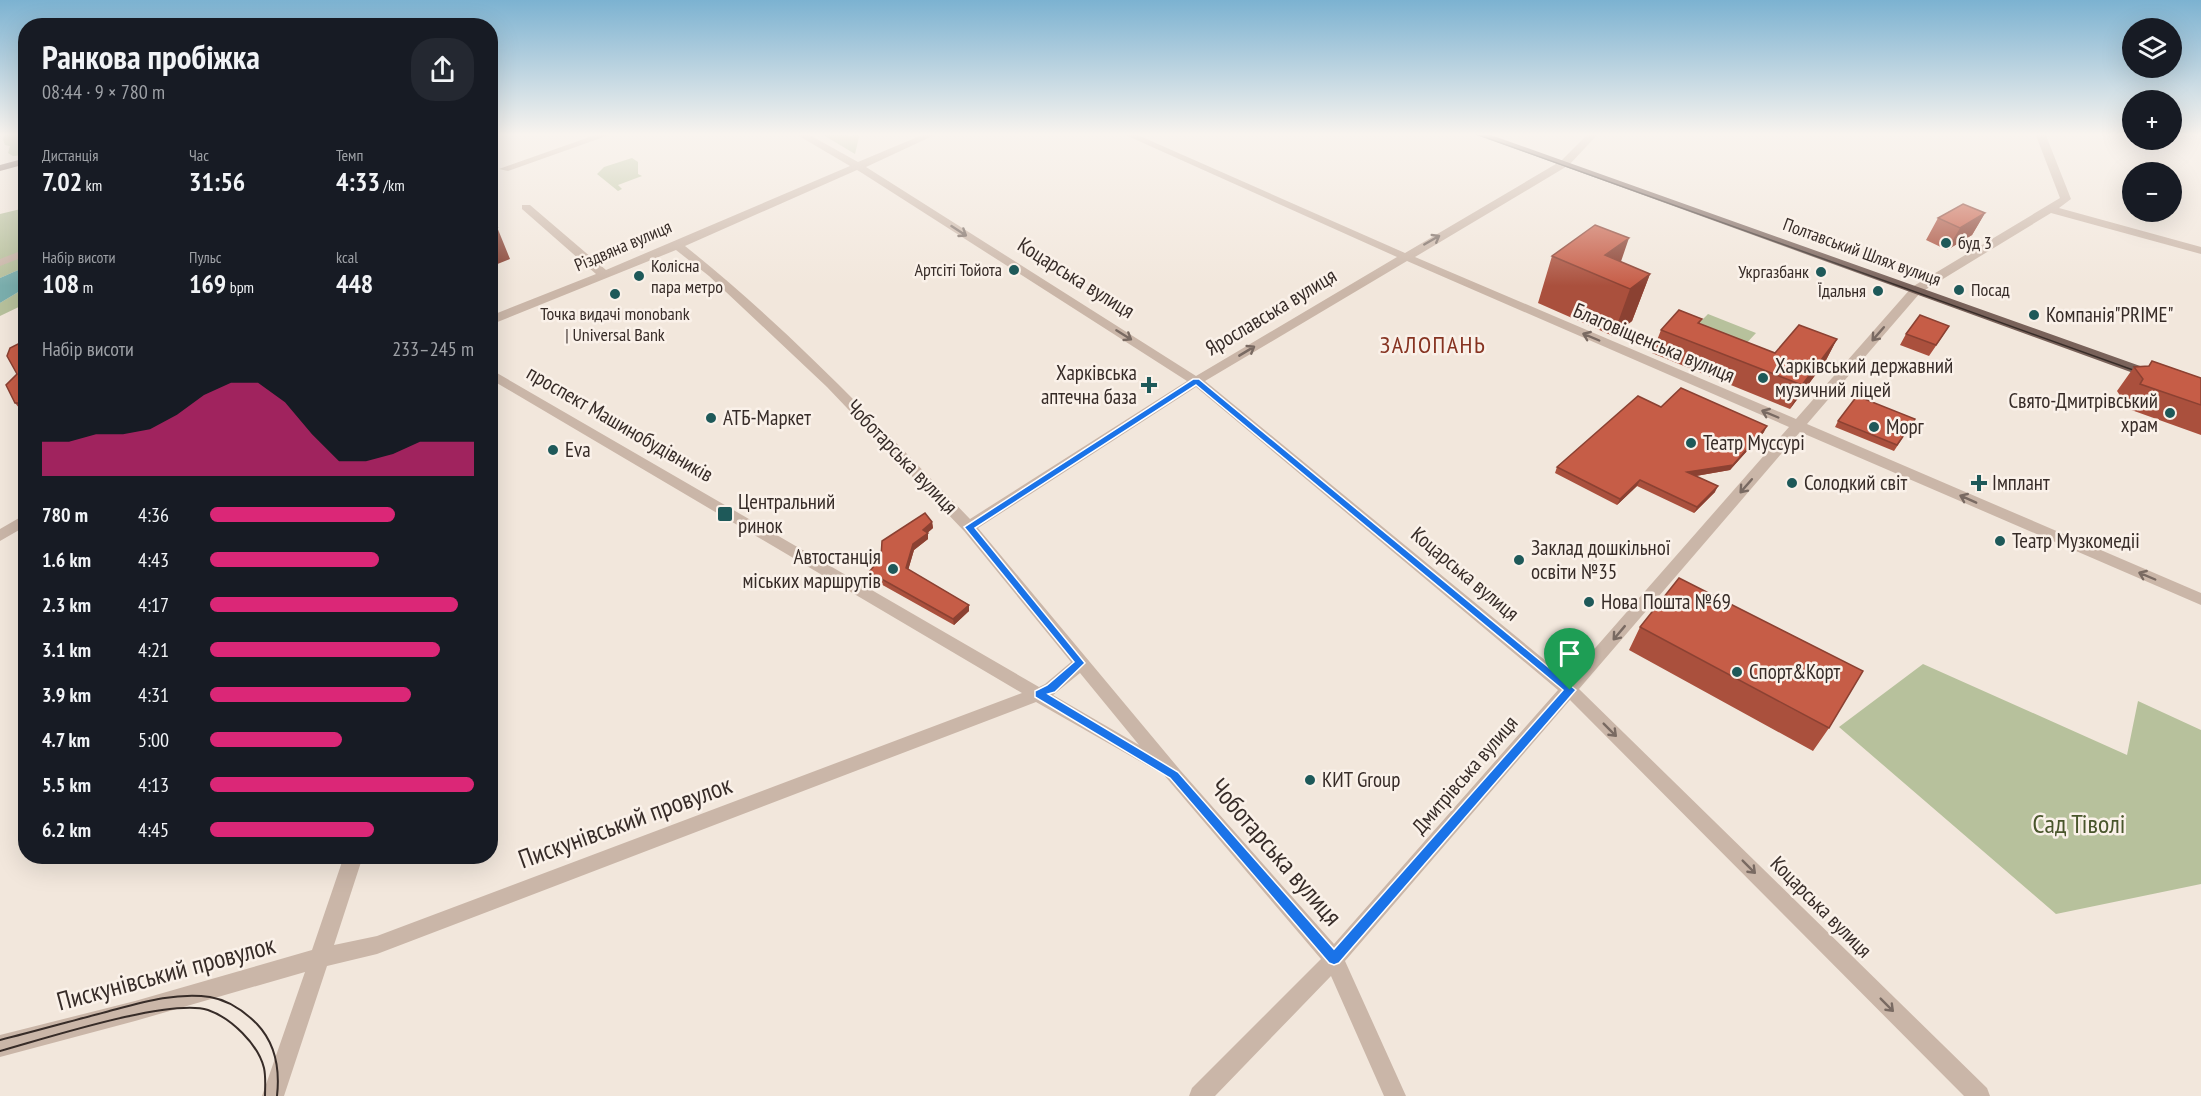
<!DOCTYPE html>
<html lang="uk">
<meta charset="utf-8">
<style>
:root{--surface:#171b24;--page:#242831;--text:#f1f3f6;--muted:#9ea1a6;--accent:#db2777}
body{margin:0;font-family:"PT Sans Narrow",sans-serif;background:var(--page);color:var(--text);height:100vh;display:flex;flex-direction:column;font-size:22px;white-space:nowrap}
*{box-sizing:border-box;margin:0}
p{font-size:20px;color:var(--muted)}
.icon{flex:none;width:33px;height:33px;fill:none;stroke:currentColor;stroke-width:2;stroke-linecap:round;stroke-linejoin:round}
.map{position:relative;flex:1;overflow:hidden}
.details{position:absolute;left:18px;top:18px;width:480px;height:846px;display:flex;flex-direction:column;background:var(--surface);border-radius:24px;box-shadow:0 6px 24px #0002}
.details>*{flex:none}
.controls{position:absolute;left:2122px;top:18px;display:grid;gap:12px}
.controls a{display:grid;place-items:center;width:60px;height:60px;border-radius:50%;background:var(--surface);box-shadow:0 6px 24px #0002;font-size:30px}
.pin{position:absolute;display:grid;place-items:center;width:51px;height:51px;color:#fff;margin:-62px -26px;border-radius:50% 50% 50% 0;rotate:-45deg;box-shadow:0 0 6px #0007}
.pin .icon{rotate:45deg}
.round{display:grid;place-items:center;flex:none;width:63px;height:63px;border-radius:24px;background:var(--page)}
.overview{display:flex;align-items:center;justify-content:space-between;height:102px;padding:0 24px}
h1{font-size:33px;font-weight:800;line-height:45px}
.metrics{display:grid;grid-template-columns:repeat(3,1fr);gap:9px;height:102px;padding:6px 24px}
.metrics div{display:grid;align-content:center}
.metrics b{font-size:26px;font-weight:800}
.metrics small{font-size:16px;font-weight:400}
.metrics p{font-size:16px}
.chart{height:168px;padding:12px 24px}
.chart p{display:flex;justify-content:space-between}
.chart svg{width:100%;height:108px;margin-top:6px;fill:var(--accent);opacity:.7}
ul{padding:0 24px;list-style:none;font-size:20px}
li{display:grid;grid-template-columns:96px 72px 1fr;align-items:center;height:45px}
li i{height:15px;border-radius:8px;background:var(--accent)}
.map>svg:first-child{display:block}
</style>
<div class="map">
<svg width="2201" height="1096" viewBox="0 0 2201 1096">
<rect width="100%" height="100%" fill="#f2e7dc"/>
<!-- green -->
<path fill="#b7c19c" d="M 5,133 L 25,133 L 25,155 L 13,156 L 8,153 L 10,146 L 5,145 L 3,140 Z
M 820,133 L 844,133 L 850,136 L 860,133 L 855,154 Z
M 632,158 L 638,162 L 638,174 L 642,176 L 618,185 L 622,189 L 618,191 L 597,174 L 604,167 Z
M 25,208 L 25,267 L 0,278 L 0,214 Z
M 25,288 L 25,304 L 0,316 L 0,303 Z
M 1708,314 L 1756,333 L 1743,347 L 1695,327 Z
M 1923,664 L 2127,755 L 2138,701 L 2201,730 L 2201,884 L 2056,914 L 1839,727 Z"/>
<!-- water -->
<path fill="#7bafae" d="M 25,267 L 25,288 L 0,303 L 0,278 Z"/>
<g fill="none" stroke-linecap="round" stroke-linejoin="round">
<!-- minor -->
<path fill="#cab6a8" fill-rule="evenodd" d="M 601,133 L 615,133 L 508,171 L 499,169 Z
M 794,133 L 806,133 L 858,162 L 927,133 L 939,133 L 866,167 L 1196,376 L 1397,257 L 1121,133 L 1133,133 L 1405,253 L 1561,161 L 1589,133 L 1599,133 L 1569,165 L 1415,257 L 1796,419 L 1912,287 L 2060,198 L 2035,133 L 2045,133 L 2071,199 L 2059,208 L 2201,247 L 2201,254 L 2051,213 L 1920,293 L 1807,424 L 2201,593 L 2201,605 L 1800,432 L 1579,689 L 1987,1088 L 1990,1096 L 1964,1096 L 1570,700 L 1345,961 L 1406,1096 L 1384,1096 L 1331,976 L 1215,1096 L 1189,1096 L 1192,1088 L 1321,959 L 1164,775 L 1036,702 L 377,954 L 327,966 L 284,1096 L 262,1096 L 305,972 L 135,1021 L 0,1057 L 0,1035 L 135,1001 L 312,950 L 344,856 L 363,856 L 334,945 L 377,936 L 1022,693 L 490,379 L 490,369 L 1039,687 L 1045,684 L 1071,662 L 964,531 L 827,387 L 709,276 L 676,250 L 490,325 L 490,316 L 596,274 L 522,209 L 522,205 L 530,205 L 606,270 L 850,166 ZM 857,170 L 862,173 L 1187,381 L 970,519 C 879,425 788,328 685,246 ZM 1407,261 L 1789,427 L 1568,679 L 1205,381 ZM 1196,387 L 1558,690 L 1334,944 L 1180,770 L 978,528 ZM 1080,673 L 1139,745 L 1053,695 Z
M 26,249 L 26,256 L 0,266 L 0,259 Z
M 26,514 L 26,526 L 0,541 L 0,529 Z"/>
<!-- major -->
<path fill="#79625a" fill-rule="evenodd" d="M 1472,133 L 1485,133 L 2157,372 L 2158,375 L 2152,379 L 2147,378 Z
M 26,158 L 26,164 L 0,171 L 0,165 Z"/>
<!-- tram-far1 -->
<path stroke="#372c28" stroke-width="1.5" d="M 1473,133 L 2147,375"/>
<!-- tram -->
<path stroke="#372c28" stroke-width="2" d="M 0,1040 C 36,1031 71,1021 106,1012 C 140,1003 175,992 210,997 C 228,1000 244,1011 257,1024 C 276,1044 280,1069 277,1096
M 0,1051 C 44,1039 169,998 208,1010 C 231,1018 258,1044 264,1068 C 266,1077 265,1087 265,1096"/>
</g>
<!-- wall -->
<path fill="#aa503d" d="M 1985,213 L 1972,235 L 1947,250 L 1926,240 L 1938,218 Z
M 1552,256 L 1621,262 L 1650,274 L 1632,321 L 1613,336 L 1538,303 Z
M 1702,319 L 1699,324 L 1775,353 L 1837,339 L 1825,362 L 1790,409 L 1652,353 L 1661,330 Z
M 1949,326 L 1942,337 L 1929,356 L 1900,345 L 1906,334 Z
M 26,340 L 26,409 L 20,409 L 15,403 L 17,374 Z
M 2152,361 L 2201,378 L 2201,435 L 2123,407 L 2125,403 L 2117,391 L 2134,367 L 2149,366 Z
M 1661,407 L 1764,432 L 1730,470 L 1696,476 L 1715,492 L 1694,513 L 1637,486 L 1617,505 L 1555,473 L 1557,467 Z
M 1915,419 L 1894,451 L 1835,427 L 1838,421 Z
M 932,522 L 933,528 L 927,533 L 928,539 L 914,550 L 908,570 L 969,605 L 969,611 L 954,625 L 870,578 L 869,572 Z
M 1640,627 L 1829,728 L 1813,751 L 1629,650 Z"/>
<!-- shaded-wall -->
<path fill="#8b4132" d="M 1985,213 L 1972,235 L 1947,250 L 1960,228 Z
M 497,227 L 510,259 L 490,267 L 490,229 Z
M 1629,238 L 1614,282 L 1605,255 Z
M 1650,274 L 1632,321 L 1613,336 L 1630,289 Z
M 1837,339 L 1825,362 L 1790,409 L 1802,385 Z
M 1767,426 L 1764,432 L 1730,470 L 1684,478 L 1687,472 Z
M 1640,480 L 1637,486 L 1617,505 L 1620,499 Z
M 1718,486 L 1715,492 L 1694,513 L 1697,507 Z
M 932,522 L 933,528 L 924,536 L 923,530 Z
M 928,533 L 928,539 L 914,550 L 907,574 L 906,568 L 913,544 Z
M 969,605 L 969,611 L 954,625 L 953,619 Z"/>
<!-- building -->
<path fill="#c65d47" stroke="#8b4132" stroke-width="1.5" d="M 1963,204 L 1985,213 L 1960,228 L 1938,218 Z
M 490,221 L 497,227 L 490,229 Z
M 1595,225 L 1629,238 L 1605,255 L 1650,274 L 1630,289 L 1552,256 Z
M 1679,310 L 1702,319 L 1698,323 L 1775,353 L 1799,325 L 1837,339 L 1802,385 L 1661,330 Z
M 1920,315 L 1949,326 L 1936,345 L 1906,334 Z
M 26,340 L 26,403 L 15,403 L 6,385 L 17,374 L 7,356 L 10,348 Z
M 2152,361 L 2201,378 L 2201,405 L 2140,384 L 2143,379 L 2134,367 L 2149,366 Z
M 1681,388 L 1767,426 L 1733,465 L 1687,472 L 1718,486 L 1697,507 L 1640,480 L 1620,499 L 1557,467 L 1638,396 L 1661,407 Z
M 1857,396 L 1915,419 L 1897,445 L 1838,421 Z
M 925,513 L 932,522 L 923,530 L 928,533 L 913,544 L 906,568 L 969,605 L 953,619 L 869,572 L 881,558 L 882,541 Z
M 1679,578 L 1863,671 L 1829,728 L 1640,627 Z"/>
<!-- one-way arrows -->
<defs><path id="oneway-shaft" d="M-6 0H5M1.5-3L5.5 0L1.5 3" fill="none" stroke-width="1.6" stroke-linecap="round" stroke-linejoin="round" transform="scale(1.5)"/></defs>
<g stroke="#796a62">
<use href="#oneway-shaft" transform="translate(959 231) rotate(33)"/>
<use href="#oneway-shaft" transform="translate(1432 240) rotate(-30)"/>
<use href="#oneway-shaft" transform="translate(1878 334) rotate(131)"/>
<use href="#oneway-shaft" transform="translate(1124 335) rotate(32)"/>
<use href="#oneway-shaft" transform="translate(1591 337) rotate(-157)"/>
<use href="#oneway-shaft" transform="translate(1247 351) rotate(-31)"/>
<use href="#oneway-shaft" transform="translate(1770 414) rotate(-157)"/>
<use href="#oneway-shaft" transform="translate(1746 486) rotate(131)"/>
<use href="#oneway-shaft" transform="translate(1968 499) rotate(-156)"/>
<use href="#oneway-shaft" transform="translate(2147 576) rotate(-157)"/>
<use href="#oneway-shaft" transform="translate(1619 633) rotate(130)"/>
<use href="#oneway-shaft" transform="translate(1610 730) rotate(45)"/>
<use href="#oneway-shaft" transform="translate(1749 867) rotate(45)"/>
<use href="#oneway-shaft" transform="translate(1887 1005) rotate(45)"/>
</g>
<!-- sky -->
<linearGradient id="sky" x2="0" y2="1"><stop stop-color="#7cb2d1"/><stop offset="0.47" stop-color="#f9f4ef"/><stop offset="1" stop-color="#f9f4ef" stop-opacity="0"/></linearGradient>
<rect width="2201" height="286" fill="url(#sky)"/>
<!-- route -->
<path fill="#1a73e8" stroke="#fff" stroke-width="1.5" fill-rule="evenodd" d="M 1193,379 L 1199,379 L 1576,690 L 1339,963 L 1334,965 L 1329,963 L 1170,778 L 1035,697 L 1035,691 L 1047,685 L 1074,662 L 964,527 ZM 1196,385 L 1563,690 L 1334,949 L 1178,772 L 1048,694 L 1055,692 L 1085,663 L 975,528 Z"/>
<!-- markers -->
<g fill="#1e5959" stroke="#faf1e9" stroke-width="2">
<circle cx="1946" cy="243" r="6"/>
<circle cx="1014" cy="270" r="6"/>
<circle cx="1821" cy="272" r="6"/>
<circle cx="639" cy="276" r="6"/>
<circle cx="1959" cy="290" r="6"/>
<circle cx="1878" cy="291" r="6"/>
<circle cx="615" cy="294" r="6"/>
<circle cx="2034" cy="315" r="6"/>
<circle cx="1763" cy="378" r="6"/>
<path d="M1146 376h6v6h6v6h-6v6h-6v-6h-6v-6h6z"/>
<circle cx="2170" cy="413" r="6"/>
<circle cx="711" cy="418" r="6"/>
<circle cx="1874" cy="427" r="6"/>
<circle cx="1691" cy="443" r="6"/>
<circle cx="553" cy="450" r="6"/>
<circle cx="1792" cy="483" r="6"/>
<path d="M1976 474h6v6h6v6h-6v6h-6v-6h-6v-6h6z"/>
<rect x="717" y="506" width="16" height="16" rx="3"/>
<circle cx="2000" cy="541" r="6"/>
<circle cx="1519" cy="560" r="6"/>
<circle cx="893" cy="569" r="6"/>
<circle cx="1589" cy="602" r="6"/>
<circle cx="1737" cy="672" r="6"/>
<circle cx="1310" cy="780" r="6"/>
</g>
<g text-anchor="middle" stroke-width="5" stroke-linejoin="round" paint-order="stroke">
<!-- far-poi labels -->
<g font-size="18" fill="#372c28" stroke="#faf1e9" text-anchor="start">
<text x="1958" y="249">буд 3</text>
<text x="651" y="272">Колісна<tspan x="651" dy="21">пара метро</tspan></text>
<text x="1002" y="276" text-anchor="end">Артсіті Тойота</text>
<text x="1809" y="278" text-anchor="end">Укргазбанк</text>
<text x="1971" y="296">Посад</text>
<text x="1866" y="297" text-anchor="end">Їдальня</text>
<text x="615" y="320" text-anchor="middle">Точка видачі monobank<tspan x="615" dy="21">| Universal Bank</tspan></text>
</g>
<!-- far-street labels -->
<g font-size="18" fill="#372c28" stroke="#faf1e9">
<text transform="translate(623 246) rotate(-23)" y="6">Різдвяна вулиця</text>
<text transform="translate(1862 252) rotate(20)" y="6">Полтавський Шлях вулиця</text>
</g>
<!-- street labels -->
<g font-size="21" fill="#372c28" stroke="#faf1e9">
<text transform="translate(1076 278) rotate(32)" y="7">Коцарська вулиця</text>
<text transform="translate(1271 312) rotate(-31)" y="7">Ярославська вулиця</text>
<text transform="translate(1654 343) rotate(23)" y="7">Благовіщенська вулиця</text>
<text transform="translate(620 424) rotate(30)" y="7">проспект Машинобудівників</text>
<text transform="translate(902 457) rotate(46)" y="7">Чоботарська вулиця</text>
<text transform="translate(1465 574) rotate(40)" y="7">Коцарська вулиця</text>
<text transform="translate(1465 775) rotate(-49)" y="7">Дмитрівська вулиця</text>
<text transform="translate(1821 907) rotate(45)" y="7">Коцарська вулиця</text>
</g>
<!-- poi labels -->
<g font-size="21" fill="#372c28" stroke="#faf1e9" text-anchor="start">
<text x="2046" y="322">Компанія"PRIME"</text>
<text x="1775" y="373">Харківський державний<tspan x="1775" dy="24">музичний ліцей</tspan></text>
<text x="1137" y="380" text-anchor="end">Харківська<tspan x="1137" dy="24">аптечна база</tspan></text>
<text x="2158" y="408" text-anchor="end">Свято-Дмитрівський<tspan x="2158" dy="24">храм</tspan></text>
<text x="723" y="425">АТБ-Маркет</text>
<text x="1886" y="434">Морг</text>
<text x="1703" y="450">Театр Муссурі</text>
<text x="565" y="457">Eva</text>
<text x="1804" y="490">Солодкий світ</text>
<text x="1992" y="490">Імплант</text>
<text x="738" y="509">Центральний<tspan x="738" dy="24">ринок</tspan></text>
<text x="2012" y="548">Театр Музкомедіі</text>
<text x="1531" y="555">Заклад дошкільної<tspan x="1531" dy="24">освіти №35</tspan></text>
<text x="881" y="564" text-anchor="end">Автостанція<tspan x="881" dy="24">міських маршрутів</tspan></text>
<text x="1601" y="609">Нова Пошта №69</text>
<text x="1749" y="679">Спорт&amp;Корт</text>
<text x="1322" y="787">КИТ Group</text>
</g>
<!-- quarter labels -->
<g font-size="24" letter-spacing="1.5" fill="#863321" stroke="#faf1e9">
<text x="1433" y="353">ЗАЛОПАНЬ</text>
</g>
<!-- near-street labels -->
<g font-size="26" fill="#372c28" stroke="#faf1e9">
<text transform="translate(625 822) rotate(-20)" y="9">Пискунівський провулок</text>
<text transform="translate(1276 852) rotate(49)" y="9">Чоботарська вулиця</text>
<text transform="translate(166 973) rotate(-15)" y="9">Пискунівський провулок</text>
</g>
<!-- near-park labels -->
<g font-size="26" fill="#49562c" stroke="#faf1e9">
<text x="2079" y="833">Сад Тіволі</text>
</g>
</g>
</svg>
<div class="controls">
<a><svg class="icon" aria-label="layers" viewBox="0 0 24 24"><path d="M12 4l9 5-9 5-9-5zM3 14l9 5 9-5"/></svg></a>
<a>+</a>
<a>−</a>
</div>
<div class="pin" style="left:1570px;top:690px;background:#1e9e55"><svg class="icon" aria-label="arrive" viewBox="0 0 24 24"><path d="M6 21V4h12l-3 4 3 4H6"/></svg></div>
<section class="details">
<div class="overview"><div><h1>Ранкова пробіжка</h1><p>08:44 · 9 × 780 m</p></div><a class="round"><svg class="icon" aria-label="share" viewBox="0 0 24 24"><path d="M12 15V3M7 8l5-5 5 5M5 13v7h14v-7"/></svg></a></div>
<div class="metrics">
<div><p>Дистанція</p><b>7.02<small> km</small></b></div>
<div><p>Час</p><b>31:56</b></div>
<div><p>Темп</p><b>4:33<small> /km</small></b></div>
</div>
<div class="metrics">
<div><p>Набір висоти</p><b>108<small> m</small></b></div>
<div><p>Пульс</p><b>169<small> bpm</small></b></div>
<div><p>kcal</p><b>448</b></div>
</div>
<div class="chart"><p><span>Набір висоти</span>233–245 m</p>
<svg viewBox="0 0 160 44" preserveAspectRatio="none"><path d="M0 44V30L10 30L20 27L30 27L40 25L50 19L60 11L70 6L80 6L90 14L100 27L110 38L120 38L130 35L140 30L150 30L160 30V44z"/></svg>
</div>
<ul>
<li><b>780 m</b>4:36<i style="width:70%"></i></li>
<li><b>1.6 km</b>4:43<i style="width:64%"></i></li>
<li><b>2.3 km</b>4:17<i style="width:94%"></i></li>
<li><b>3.1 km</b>4:21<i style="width:87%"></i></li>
<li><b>3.9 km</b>4:31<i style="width:76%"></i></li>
<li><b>4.7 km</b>5:00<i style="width:50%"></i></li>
<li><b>5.5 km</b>4:13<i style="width:100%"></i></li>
<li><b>6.2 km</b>4:45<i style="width:62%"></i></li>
</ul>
</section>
</div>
